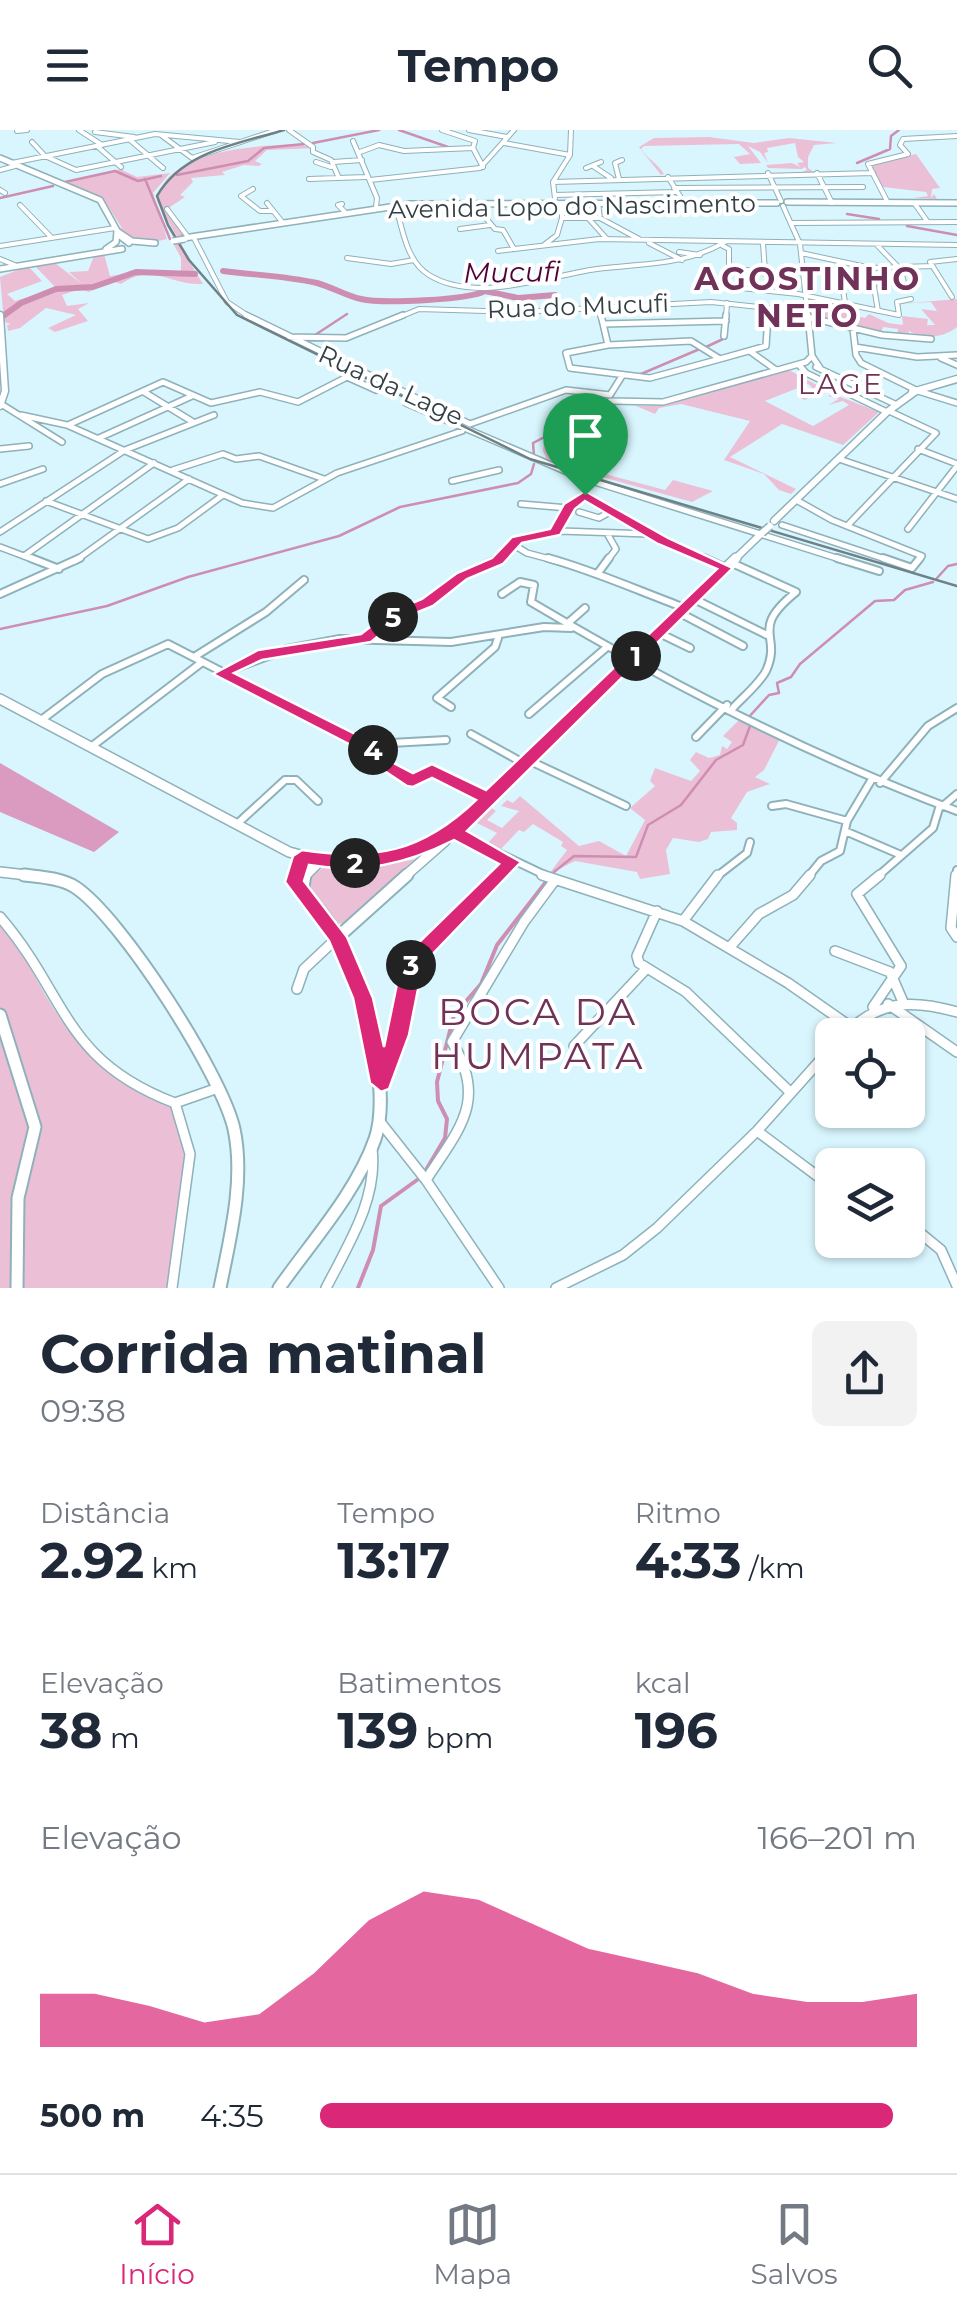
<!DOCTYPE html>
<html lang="pt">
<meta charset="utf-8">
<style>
:root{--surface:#fff;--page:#f2f2f3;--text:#1f2937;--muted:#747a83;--line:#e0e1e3;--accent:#db2777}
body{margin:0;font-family:Montserrat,sans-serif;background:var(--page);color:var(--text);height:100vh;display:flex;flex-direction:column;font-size:38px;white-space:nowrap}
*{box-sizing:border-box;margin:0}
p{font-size:32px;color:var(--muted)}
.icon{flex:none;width:55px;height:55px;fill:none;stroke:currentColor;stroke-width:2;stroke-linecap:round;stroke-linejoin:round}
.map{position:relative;height:1158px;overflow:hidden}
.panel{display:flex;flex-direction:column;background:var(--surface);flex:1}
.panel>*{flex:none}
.buttons{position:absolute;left:815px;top:888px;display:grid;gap:20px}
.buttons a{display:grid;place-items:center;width:110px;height:110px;border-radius:15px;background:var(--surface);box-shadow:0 2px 8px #0004;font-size:50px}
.pin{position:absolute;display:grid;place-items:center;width:85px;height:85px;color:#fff;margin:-102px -42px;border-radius:50% 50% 50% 0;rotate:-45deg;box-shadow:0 0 10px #0007}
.pin .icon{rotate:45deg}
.km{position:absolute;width:50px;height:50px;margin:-25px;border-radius:50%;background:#222;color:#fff;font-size:28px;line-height:50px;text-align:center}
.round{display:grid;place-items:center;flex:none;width:105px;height:105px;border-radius:15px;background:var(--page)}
.overview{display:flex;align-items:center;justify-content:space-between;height:170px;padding:0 40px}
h1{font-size:55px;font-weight:700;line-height:75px}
.figures{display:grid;grid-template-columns:repeat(3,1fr);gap:15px;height:170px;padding:10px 40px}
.figures div{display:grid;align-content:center}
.figures b{font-size:50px;font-weight:700}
.figures small{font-size:28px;font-weight:400}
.figures p{font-size:28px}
.chart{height:280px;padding:20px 40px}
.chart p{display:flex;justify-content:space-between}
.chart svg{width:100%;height:180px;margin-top:10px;fill:var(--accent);opacity:.7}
ul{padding:0 40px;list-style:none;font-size:32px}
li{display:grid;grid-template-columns:160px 120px 1fr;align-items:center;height:75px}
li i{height:25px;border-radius:12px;background:var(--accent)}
header{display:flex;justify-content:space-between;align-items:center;height:130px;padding:0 40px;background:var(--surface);font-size:45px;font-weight:700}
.tab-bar{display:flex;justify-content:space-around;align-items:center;height:140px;border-top:2px solid var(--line);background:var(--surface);font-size:28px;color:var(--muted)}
.tab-bar a{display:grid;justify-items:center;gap:5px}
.tab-bar .selected{color:var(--accent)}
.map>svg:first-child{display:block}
</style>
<header><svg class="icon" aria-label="menu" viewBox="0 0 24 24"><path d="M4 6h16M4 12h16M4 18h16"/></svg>Tempo<svg class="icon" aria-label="search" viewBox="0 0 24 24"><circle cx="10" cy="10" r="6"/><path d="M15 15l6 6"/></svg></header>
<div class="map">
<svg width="957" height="1158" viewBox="0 0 957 1158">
<rect width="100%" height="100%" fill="#d9f6fe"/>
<!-- green -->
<path fill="#ebc0d7" d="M 709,7 L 754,13 L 789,8 L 837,13 L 814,15 L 808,27 L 808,38 L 814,42 L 802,42 L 807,40 L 805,37 L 802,39 L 768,38 L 766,35 L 792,33 L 800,37 L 797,33 L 804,32 L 798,27 L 795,13 L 767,18 L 768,22 L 764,23 L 768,33 L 760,22 L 748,16 L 761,33 L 740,34 L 734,27 L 750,24 L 739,14 L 644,16 L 641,19 C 648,29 658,34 664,44 L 661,45 L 639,17 L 654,8 Z
M 297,14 L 318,18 L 267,20 L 255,31 L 262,34 L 259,36 L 244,35 L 222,42 L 225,45 L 191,48 L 193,52 L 180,65 L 185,67 L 167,79 L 187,105 L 177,107 L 157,71 C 166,18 260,16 297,14 Z
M 916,24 L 940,58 L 932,59 L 931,68 L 934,64 L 937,69 L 913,68 L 928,66 L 926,62 L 883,57 L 870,35 Z
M 120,39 L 137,47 L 170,43 L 153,63 L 167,109 C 151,114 132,113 119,97 L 122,98 L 102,67 L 67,53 Z
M 173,113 L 178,113 L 203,154 C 172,156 152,132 121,154 L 112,151 L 89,162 L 80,159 L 62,165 L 67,176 L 89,173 L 78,179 L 88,191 L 55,202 L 48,198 L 76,185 L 46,178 L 20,198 L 8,201 L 7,195 L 11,194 L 4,192 L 0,147 L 28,136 L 42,151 L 7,164 L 15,171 L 56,158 L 35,136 L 55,133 L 82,154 L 69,142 L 88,141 L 94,126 L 104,124 L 110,146 L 152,140 L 181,143 L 181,128 Z
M 957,169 L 957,197 C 943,208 924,210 909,201 L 908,205 L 897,205 L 898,199 L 883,197 L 881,203 L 815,186 L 810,170 L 847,175 L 853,185 L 865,188 L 869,184 L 888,193 L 903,195 L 902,186 L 928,189 L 927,195 L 935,195 L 921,179 L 937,181 L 931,172 L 899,174 Z
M 789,240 L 828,261 L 823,264 L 817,258 L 805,264 L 810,267 L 805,270 L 799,267 L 812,257 L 808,254 L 765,271 L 813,296 L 849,275 L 843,271 L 828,275 L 839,269 L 828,266 L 833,264 L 879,282 L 843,315 L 782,294 L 730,327 L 796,359 L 791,364 L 779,360 L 764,344 L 724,330 L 750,291 L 681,274 L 659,278 L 655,284 L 636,276 L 662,276 Z
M 607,271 L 584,296 L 578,295 L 571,303 L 577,305 L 573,310 L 584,313 L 575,323 L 583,326 L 575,336 L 665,360 L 673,350 L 713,361 L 692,372 L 548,332 L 543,321 L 544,311 L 598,281 Z
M 743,586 L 782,605 L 764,640 L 755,647 L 770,654 L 747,662 L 731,688 L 737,693 L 737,700 L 711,702 L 708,709 L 699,712 L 673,708 L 666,720 L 670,744 L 640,749 L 637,742 L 575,731 L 549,744 L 567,720 L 561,716 L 563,712 L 533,694 L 524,702 L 519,700 L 498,722 L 486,715 L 497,703 L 475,692 L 490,677 L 496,681 L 487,690 L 502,698 L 519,681 L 501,676 L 507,670 L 513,673 L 520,666 L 579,716 L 599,711 L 626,726 L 645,690 L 630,678 L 655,656 L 650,651 L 655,638 L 691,651 L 700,641 L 690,630 L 696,622 L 709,628 L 720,625 L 722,616 L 727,619 L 732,612 L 723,606 Z
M 416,729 L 344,793 L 335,794 L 307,762 L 310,747 L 323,738 L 364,739 Z
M 0,787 C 27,824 43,871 73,905 C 101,936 139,953 175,973 L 190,1024 L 172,1158 L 0,1158 Z"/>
<!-- forest -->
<path fill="#db9abf" d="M 0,633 L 119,702 L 94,722 L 0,682 Z"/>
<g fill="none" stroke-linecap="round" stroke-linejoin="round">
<!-- stream-far1 -->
<path stroke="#ce8eb2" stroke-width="2.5" d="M 399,0 L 448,17
M 313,13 L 379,0
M 857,33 L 890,19 L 891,6 L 899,0
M 177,45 L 248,31 L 264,18 L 304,14
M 145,49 L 170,109
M 65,52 L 115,41 L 138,51 L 161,46
M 0,68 L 53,56
M 847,84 L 879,89
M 907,96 L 957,105
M 268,146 L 325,155
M 315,205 L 347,184
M 706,217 L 723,209
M 641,244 L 702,218
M 534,326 L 533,313 L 595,281
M 937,448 L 948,436 L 957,434
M 0,499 L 107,476 L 188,447 L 339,406 L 400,377 L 518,353 L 531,344 L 534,334
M 748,588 L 769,565 L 779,563 L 777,553 L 791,547 L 800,534 L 875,471 L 894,470 L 905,460 L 933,452
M 554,742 L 574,726 L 636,727 L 648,695 L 681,675 L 716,630 L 743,615 L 750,596"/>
<!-- stream -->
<path stroke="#ce8eb2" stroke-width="4" d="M 426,1040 L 445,1008 L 447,989 L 438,971 L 437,952 L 454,885 L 481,854 L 497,815 L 546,752
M 358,1158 L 373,1120 L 381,1076 L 417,1050"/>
<!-- river -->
<path stroke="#ce8eb2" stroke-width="6" d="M 223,141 C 254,145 287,146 317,153 C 332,157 346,166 361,169 C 381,174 469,170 485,161 L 518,168 L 555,165
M 3,186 L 21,173 L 56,159 L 93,157 L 136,142 L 195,144"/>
<defs>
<path id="minor-far3" d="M 79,0 L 102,15
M 289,0 L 313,17 L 313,22 L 331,30 L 338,46
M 442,0 L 475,11 L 473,18 L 483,37
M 469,0 L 507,7
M 17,1 L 27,0
M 95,2 L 134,7
M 161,5 L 192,28 L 277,0
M 130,10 L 163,38
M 353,11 L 377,68 L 376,77
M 32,12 L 45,26 L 76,40 L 215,12
M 504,13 L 570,25
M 97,16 L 121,37
M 360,22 L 379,15 L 404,21 L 473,18
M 316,32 L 331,37
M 333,32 L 362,30
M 12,33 L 155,4 L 240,12
M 593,36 L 611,48
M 586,38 L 601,32
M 0,40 L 15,36
M 768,43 L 781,71
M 817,43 L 832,73
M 668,47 L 685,74
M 309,49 L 366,47
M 619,49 L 615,33 L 622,30
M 370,50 L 480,38 L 514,0
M 553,52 L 873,43
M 674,58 L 863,57
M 253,59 L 241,66 L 260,81 L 273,81
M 0,60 L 5,63
M 555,65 L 676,62
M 555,68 L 553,52 L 570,25 L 571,0
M 267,73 L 283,93
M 888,73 L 868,34 L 908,24 L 900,15 L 903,9 L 957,6
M 342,74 L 338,75 L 345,82
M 562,74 L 562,88 L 600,88 L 598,74
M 915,74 L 927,91
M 20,75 L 50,106
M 396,76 C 402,99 407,132 429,145 C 476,174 547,146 597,139 C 642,133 684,136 725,112
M 783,76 L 800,114 L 808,188
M 167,79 L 188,107
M 479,80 L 495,99 L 503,100 L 514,119
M 588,88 L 607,109
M 600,88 L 639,109
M 791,93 L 957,92
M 460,99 L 490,95
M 194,108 L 227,172 L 251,188
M 649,113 L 682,130
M 544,115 L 557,105 L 562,88
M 0,116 L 115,98
M 723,116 L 729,119 L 729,139 L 765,141 L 763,114
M 498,121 L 599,109 L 957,115
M 679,122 L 700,125
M 801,123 L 871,138 L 932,136
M 347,128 L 391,134 L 414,130
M 0,129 L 17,136
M 839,131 L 845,173
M 871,138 L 878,181
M 762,143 L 775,146 L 765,141
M 874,152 L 904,153 L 901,140 L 878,116
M 722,156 L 798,164 L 899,185 L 897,172 L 911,169
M 952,167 L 930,132 L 957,129
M 598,175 L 601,188
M 397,188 L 419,179 L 519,182 L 711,172 L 768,178 L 810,188
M 726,188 L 727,173
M 767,188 L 768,178"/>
<path id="minor-far2" d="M 246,185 L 470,294 L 566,260 L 610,265 L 622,246
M 601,185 L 608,215
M 799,185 L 882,205 L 931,209
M 808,185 L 812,226 L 820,238
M 603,194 L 726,191
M 853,199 L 856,225 L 861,233 L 918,261 L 957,273
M 724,206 L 726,185
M 289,207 L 346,208 L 403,185
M 691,211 L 720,229 L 650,248 L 570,238 L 566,223 L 608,215 Z
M 855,217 L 917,227 L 957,225
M 751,222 L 776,240
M 941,228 L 957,235
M 720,229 L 766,216 L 768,185
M 799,235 L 806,243 L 887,282
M 816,237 L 897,275
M 144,262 L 193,292
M 610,271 L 663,272 L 806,232 L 812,226
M 406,273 L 579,347 L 846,431
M 1,274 L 62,312
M 21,285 L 67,295 L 242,373 L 273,378 L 337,343 L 462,301
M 68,295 L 163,252 L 211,273 L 260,262 L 298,272 L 347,247 L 376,260
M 99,308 L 192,266
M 0,319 L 29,316
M 918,319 L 957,334
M 839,329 L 957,369
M 173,340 L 223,324 L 236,329 L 259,326 L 324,349
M 452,351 L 499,340
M 0,354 L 43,339
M 585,365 L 663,411 L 710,431
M 46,371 L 148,409 L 178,398 L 223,365
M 798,371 L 832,390 L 922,426 L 918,431
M 521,374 L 568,378
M 579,382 L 599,388 L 613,380
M 782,395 L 891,431
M 847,396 L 936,303 L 889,281
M 908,399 L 957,336
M 556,401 L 568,378 L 585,365
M 0,402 L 125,320 L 214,285
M 514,415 L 527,423 L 557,431
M 0,417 L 37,431
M 24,426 L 154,333
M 75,431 L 189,349
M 498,431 L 519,409 L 560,401 L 649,404
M 607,431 L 616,419 L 608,405"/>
<path id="minor-far1" d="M 31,428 L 59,439
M 548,428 C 595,441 639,461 685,478
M 704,428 L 726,438
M 837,428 L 879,441
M 883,428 L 912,438 L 920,428
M 732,433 L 796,462 C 748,501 783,504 766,541 C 759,554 743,567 733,578
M 598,443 L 609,428
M 0,464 L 80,428
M 502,464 L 520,452 L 534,455 L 531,472 C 666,552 810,626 957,681
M 694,469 L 767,505
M 680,483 L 743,516
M 568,493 L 585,478
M 659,503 L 690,518
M 366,508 L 393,486 L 428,472 L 462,446 L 500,428
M 194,527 L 266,482 L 304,450
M 222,543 L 287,519 L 340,509 L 451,512 L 544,497 L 571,498
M 451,577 L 437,568 L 495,517 L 498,508
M 529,584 L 607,517
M 40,591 L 102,544 L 168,514 L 375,621 L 377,631 L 413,651 L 432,640 L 488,669
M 471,604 L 525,634
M 696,607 L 727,575
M 91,617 L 201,533
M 375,621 L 391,613 L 446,610
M 528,630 L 626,676
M 880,653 L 928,596 L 957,578
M 772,676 L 786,674 L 847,691
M 943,676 L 957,664
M 237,694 L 285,650 L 296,650 L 318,671
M 845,701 L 901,725
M 454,702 L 549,747
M 497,747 L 512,732
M 716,747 L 747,723 L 750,712
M 808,747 L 821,731 L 840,721 L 847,691 L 872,649
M 877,747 L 933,698 L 940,675
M 956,747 L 957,740"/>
<path id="minor" d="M 542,745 L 683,791 L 788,853 L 851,897
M 956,745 L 951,798 L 957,807
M 657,781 L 637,826 L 639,833 L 686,862 L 791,963
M 0,787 C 68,866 62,930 175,973 L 218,958
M 683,791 L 718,745
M 729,818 L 759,784 L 793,765 L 810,745
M 835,821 L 890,842 L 903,872
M 297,859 L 304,839 L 337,808
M 888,874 L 957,922
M 873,877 L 901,836 L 857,764 L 880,745
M 844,905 C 879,870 911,869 957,882
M 574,916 L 647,838
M 381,952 L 399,905 L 408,844 L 415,829 L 499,745
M 381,993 L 426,1050 L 499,1158
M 757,1001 L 832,1057
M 426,1050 C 459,999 488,971 452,912 L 524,792 L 555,750
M 908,1093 L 941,1120 L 957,1156
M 172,1158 L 190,1024 L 175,973
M 326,1158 C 348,1115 378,1069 372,1019
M 556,1158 L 623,1125 L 657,1098 L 757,1001 L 832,917"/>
<path id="major-far3" d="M 0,28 L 100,70 L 120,106 L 129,113
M 787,72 L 957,73
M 184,108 L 410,74 L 777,73
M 106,119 L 116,112 L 117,101 L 132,111 L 155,113
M 0,139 L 122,119"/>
<path id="major-far2" d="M 912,262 L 957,249
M 0,276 L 5,261 L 0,185
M 774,391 L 887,282 L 916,261
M 733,431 L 762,403"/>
<path id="major-far1" d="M 0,569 L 289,722 C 348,740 399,728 454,702 L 736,428
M 0,742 L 44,747
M 296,747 L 302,726
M 304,747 L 321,730
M 404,747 L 445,711"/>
<path id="major" d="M 24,745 C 40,747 61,748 75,757 C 121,787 222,945 234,999 C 245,1050 230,1108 220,1158
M 302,762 L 305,745
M 338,807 L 407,745
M 0,885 L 35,997 L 18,1068 L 17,1158
M 279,1158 C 312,1111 356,1063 375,1009 C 392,960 364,851 338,807 C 327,787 309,770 295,752 L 297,745"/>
</defs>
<!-- minor-far3 casing -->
<use href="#minor-far3" stroke="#8eb1ba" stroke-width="6"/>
<!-- minor-far2 casing -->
<use href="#minor-far2" stroke="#8eb1ba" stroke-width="8"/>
<!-- minor-far1 casing -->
<use href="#minor-far1" stroke="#8eb1ba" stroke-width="10"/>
<!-- minor casing -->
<use href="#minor" stroke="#8eb1ba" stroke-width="12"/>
<!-- major-far3 casing -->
<use href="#major-far3" stroke="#8eb1ba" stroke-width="8"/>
<!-- major-far2 casing -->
<use href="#major-far2" stroke="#8eb1ba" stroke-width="9"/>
<!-- major-far1 casing -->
<use href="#major-far1" stroke="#8eb1ba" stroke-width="12"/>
<!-- major casing -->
<use href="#major" stroke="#8eb1ba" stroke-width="15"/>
<!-- minor-far3 -->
<use href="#minor-far3" stroke="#fff" stroke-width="4"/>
<!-- minor-far2 -->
<use href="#minor-far2" stroke="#fff" stroke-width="5"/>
<!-- minor-far1 -->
<use href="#minor-far1" stroke="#fff" stroke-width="6"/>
<!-- minor -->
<use href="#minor" stroke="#fff" stroke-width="9"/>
<!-- major-far3 -->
<use href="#major-far3" stroke="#fff" stroke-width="5"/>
<!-- major-far2 -->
<use href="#major-far2" stroke="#fff" stroke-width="6"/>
<!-- major-far1 -->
<use href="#major-far1" stroke="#fff" stroke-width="9"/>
<!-- major -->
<use href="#major" stroke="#fff" stroke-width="11"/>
<!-- rail -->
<path stroke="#6d8186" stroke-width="2.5" d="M 284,0 C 238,14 183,21 157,66 L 168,95 L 189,130 L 237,185 L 530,329 L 957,456"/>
<defs>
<path id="major-bridge-far1" d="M 173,111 L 185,109"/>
<path id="major-bridge" d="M 762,403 L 770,396"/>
</defs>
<!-- major-bridge-far1 casing -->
<use href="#major-bridge-far1" stroke="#8eb1ba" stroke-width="8" stroke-linecap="butt"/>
<!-- major-bridge casing -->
<use href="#major-bridge" stroke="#8eb1ba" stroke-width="9" stroke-linecap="butt"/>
<!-- major-bridge-far1 -->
<use href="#major-bridge-far1" stroke="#fff" stroke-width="5"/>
<!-- major-bridge -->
<use href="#major-bridge" stroke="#fff" stroke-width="6"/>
</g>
<!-- route -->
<path fill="#db2777" stroke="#fff" stroke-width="2.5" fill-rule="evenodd" d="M 585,361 L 668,408 L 733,438 L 467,701 L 521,732 L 423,834 L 409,905 L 389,959 L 381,962 L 370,953 L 353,868 L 329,811 L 285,752 L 293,726 L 302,720 C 374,731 422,722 476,670 L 432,648 L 413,657 L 407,656 L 365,628 L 366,623 L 213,544 L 258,520 L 361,504 L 388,483 L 422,469 L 457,443 L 492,428 L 512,407 L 550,399 L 564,374 ZM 585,371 L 658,414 L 717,439 L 486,660 L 432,634 L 413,643 L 382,627 L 381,617 L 234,543 L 262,530 L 371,512 L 398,490 L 433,476 L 467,449 L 503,434 L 522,413 L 560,405 L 575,379 ZM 454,710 L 499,734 L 408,823 L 399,844 L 384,917 L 373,868 L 347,807 L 304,751 L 309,735 C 363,744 406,734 454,710 Z"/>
<g text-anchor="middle" stroke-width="8" stroke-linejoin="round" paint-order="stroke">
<!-- far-street labels -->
<g font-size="25" fill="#314044" stroke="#fff">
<text transform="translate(572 76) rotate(-1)" y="9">Avenida Lopo do Nascimento</text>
<text transform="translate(578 176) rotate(-2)" y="9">Rua do Mucufi</text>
<text transform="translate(391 255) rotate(25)" y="9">Rua da Lage</text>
</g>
<!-- far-water labels -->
<g font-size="28" font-style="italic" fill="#4f0138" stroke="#fff">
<text transform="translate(512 142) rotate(-1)" y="10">Mucufi</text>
</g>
<!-- far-neighbourhood labels -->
<g font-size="28" letter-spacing="2.5" fill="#703258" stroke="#fff">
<text x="841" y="264">LAGE</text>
</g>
<!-- far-district labels -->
<g font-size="32" font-weight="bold" letter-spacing="2.5" fill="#703258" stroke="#fff">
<text x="808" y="160">AGOSTINHO<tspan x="808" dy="37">NETO</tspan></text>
</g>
<!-- near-neighbourhood labels -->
<g font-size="38" letter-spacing="2.5" fill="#703258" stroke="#fff">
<text x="538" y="895">BOCA DA<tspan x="538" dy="44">HUMPATA</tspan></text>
</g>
</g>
</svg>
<div class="buttons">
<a><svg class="icon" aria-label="locate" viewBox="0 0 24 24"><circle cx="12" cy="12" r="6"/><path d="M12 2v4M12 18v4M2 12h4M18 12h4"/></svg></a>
<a><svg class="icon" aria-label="layers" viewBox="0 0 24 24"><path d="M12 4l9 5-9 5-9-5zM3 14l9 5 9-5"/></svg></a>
</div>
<div class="pin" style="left:585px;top:365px;background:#1e9e55"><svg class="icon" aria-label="arrive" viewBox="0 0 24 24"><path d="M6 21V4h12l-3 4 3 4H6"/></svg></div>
<b class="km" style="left:636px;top:526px">1</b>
<b class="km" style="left:355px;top:733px">2</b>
<b class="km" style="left:411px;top:835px">3</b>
<b class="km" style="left:373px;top:620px">4</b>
<b class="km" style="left:393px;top:487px">5</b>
</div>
<section class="panel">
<div class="overview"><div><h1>Corrida matinal</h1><p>09:38</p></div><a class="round"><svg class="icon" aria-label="share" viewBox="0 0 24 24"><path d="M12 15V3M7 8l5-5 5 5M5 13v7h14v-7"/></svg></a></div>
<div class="figures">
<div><p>Distância</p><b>2.92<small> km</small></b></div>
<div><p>Tempo</p><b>13:17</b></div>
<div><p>Ritmo</p><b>4:33<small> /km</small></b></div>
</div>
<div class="figures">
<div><p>Elevação</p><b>38<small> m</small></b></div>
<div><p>Batimentos</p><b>139<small> bpm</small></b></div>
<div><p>kcal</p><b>196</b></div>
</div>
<div class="chart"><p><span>Elevação</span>166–201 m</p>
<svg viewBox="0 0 160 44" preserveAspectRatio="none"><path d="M0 44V31L10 31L20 34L30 38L40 36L50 26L60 13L70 6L80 8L90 14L100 20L110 23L120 26L130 31L140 33L150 33L160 31V44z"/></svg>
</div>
<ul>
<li><b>500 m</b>4:35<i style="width:96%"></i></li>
</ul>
</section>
<nav class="tab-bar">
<a class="selected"><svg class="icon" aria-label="home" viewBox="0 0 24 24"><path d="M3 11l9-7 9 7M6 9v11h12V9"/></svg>Início</a>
<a><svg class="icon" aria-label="map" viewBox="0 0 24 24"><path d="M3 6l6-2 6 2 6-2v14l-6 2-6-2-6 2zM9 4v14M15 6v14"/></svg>Mapa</a>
<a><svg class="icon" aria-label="saved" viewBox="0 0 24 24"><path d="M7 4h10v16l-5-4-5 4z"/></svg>Salvos</a>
</nav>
